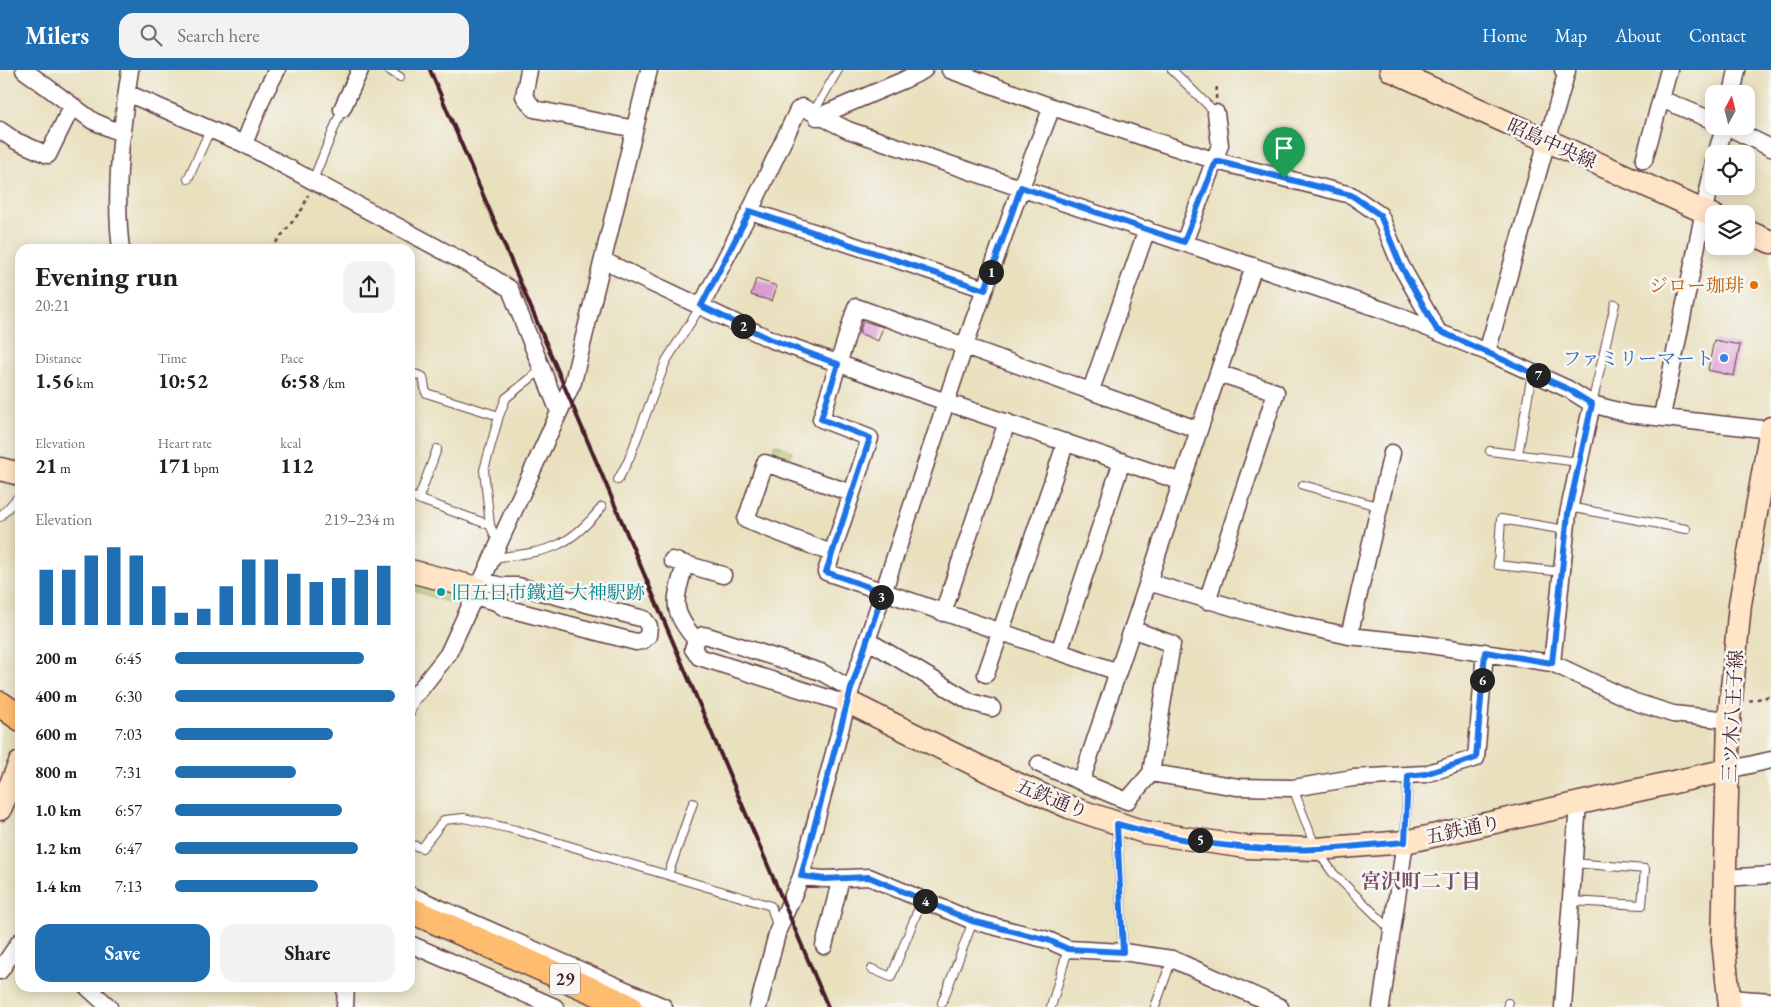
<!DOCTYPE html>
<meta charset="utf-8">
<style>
:root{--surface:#fff;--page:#f2f2f2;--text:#202124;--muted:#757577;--accent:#1f6fb2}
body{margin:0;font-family:"EB Garamond","Noto Serif JP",serif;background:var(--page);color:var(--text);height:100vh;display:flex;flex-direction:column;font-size:19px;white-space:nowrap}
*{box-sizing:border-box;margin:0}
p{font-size:16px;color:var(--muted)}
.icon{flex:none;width:28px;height:28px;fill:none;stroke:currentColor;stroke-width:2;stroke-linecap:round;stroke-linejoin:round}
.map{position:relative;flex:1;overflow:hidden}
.details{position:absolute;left:15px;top:174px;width:400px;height:748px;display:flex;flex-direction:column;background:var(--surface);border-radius:15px;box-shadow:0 2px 12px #0003}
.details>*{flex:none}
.needle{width:32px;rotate:7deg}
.tools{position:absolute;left:1705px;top:15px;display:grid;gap:10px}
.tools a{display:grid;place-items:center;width:50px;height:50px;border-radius:10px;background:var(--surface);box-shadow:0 2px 12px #0003;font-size:25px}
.pin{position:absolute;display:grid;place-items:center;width:42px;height:42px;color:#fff;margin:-51px -21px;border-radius:50% 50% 50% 0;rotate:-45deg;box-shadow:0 0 5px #0007}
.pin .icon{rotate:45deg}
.km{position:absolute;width:25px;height:25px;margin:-12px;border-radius:50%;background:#222;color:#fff;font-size:14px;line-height:25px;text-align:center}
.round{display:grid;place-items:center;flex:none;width:52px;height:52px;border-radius:15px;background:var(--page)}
.summary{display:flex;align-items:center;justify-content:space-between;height:85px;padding:0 20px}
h1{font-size:28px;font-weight:700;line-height:38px}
.stats{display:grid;grid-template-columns:repeat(3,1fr);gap:8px;height:85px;padding:5px 20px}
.stats div{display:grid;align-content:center}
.stats b{font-size:21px;font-weight:700}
.stats small{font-size:14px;font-weight:400}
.stats p{font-size:14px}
.chart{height:140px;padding:10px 20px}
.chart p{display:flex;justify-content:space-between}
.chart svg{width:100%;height:90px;margin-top:5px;stroke:var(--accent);stroke-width:6}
.cta{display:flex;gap:10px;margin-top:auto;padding:10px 20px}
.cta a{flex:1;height:58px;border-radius:15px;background:var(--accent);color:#fff;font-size:20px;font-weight:700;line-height:58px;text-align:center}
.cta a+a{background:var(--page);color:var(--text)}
ul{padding:0 20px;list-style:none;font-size:16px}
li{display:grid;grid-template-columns:80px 60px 1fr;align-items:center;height:38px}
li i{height:12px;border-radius:6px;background:var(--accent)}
header{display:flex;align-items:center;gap:30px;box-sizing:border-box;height:70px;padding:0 25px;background:var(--accent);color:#fff}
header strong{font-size:24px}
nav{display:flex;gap:28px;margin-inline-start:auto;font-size:18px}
.search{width:350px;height:45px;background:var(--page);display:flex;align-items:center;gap:12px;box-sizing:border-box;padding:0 18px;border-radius:15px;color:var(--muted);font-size:19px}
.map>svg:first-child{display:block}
</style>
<header>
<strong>Milers</strong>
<div class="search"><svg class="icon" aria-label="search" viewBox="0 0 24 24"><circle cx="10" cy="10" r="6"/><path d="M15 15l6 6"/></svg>Search here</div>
<nav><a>Home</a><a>Map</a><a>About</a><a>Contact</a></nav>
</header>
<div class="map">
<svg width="1771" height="937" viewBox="0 0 1771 937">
<rect width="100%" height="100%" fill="#f6f6f2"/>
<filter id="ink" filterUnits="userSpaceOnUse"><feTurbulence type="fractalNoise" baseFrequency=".02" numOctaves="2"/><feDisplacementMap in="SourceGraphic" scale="10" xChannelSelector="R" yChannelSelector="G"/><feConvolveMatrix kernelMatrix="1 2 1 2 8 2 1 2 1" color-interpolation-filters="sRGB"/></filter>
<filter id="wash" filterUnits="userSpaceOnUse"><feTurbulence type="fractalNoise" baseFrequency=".0096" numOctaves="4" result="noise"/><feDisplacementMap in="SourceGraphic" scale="20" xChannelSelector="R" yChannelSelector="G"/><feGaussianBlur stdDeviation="1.12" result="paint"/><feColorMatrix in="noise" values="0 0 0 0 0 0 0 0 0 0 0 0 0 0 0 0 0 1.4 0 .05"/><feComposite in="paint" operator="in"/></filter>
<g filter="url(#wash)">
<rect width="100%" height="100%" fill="#e9e0be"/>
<!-- green -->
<path fill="#b3cb6f" stroke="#7e754d" d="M 775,374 L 792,381 L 787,397 L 770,390 Z
M 410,508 L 457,519 L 453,534 L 410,519 Z"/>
<g id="blocks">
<!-- building -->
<path fill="#db9bd5" d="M 756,209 L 777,216 L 772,231 L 751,225 Z
M 863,251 L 883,257 L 878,271 L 859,263 Z
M 1714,270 L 1740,275 L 1734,306 L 1708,300 Z"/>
</g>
</g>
<g filter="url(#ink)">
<use href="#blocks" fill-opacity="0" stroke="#623c41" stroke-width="1"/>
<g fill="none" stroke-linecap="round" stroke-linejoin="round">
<defs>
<path id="lane" d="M 389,0 L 400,7
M 1172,0 L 1216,43
M 813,43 L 838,0
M 188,109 L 210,60
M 313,110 L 342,39
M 410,302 L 423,307 L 426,323 L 499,346
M 1592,334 L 1615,234
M 1490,381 L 1579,392
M 1518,385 L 1532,303
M 618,410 L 629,389 L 666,291 L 701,236
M 1303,415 L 1381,437
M 410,426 L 490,455 L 498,473
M 418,430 L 437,379
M 1569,437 L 1686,459
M 0,447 L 20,425
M 490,455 L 484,400 L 499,346 L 506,328 L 541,300
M 493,488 C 547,481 566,481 602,437
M 1563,502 L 1498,495 L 1501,449 L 1566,460
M 410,643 L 416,628
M 1293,718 L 1316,779 L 1333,803 L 1391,860
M 1117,756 L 1123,882
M 1405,770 L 1408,706
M 410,774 L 422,778 L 444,750 L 464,748 L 516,760 L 771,836 L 777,856
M 668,805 L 693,733
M 1571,831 L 1642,835 L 1645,799 L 1574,793
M 872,899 L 891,907 L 922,830
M 942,933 L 973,851
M 1051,937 L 1068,879
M 1155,937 L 1172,889
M 1508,937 L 1508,933"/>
<path id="street" d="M 24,0 L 93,51 L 123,64
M 529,0 L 524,26 L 534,39 L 635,59
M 950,0 L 1052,37 L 1216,91 L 1351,125 L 1380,145 L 1401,196 L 1437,260
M 127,23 L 244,74 L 490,206 L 510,219 L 559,342
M 1732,24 L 1737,0
M 1661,29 L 1714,51
M 342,39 L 360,0
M 817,47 L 904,10 L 924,0
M 1726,56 L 1771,78
M 0,60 L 16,71 L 48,85 L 72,36
M 244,74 L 263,26 L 277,0
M 1716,84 L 1725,56
M 1644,90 L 1669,0
M 750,141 L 985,219
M 1184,173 L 1220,75 L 1216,43
M 121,179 C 114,127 122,52 130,0
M 604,191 L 770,269 L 946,332 L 1182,412
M 701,236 L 750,141 L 798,40 L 802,37 L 848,60 L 1386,241 L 1487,282 L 1568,319 L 1592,334 L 1629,344 L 1771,360
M 1487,282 L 1567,1 L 1563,0
M 1091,320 L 1147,159
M 1662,346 L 1714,92
M 831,483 L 746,450 L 765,393 L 851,423
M 672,490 L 723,505
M 685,494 C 675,531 669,539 696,570
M 1148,512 L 1272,549 L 1349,566 L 1416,573 L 1552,593 L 1635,632 L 1673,644 L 1729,650
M 474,526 L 496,532 L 505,538 L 636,572 L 642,571 L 648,566 L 649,556 L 644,549 L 518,516 L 501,516 L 481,510
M 1207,531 L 1276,322 L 1218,303
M 943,543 L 1007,352
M 1132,559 L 1172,574 L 1151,703
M 1349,566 L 1392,383
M 867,570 L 971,632 L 992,638
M 1059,582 L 1122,391
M 1552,593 L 1568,444 L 1592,334
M 1118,602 L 826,502 L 870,368 L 821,349 L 856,237 L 1199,360
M 986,604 L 1066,372
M 410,629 L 419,621 L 448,584 L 573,312 L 649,0
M 847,634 L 699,587 L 693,579 L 696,570 L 703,565 L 708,566 L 821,602 L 851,619
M 1039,694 L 1127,731 L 1151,703 L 1238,717 L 1293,718 L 1353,708 L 1425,704 L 1476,688 L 1485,582
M 1728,700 L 1771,690
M 1081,712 L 1254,196
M 801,807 L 824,809 L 869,807 L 973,851 L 1048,870 L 1068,879 L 1123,882 L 1172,889 L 1280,937
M 1724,808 L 1771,805
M 410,825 L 664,937
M 410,874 L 555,937
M 824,876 L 841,808
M 0,901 L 20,871
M 86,916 L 109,937
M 1728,928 L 1771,931
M 345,937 L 346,916
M 758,937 L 778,860 L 801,807 L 851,619 L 883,523 L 965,275 L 1021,117 L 1052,37
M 1381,937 L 1405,772
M 1563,937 L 1578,734"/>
<path id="secondary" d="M 1391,0 L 1714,146
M 1746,161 L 1771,172
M 0,399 L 20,404
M 410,501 L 477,518
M 848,632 L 988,701 L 1069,737 L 1144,762 L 1246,777 L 1316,779 L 1405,772 L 1728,700
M 0,739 L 20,693
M 1730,937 L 1723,871 L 1729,650 L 1740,534 L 1771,358"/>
<path id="primary" d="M 0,634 L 20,648
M 410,840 L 629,937"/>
</defs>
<!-- lane casing -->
<use href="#lane" stroke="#623c41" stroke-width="10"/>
<!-- street casing -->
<use href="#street" stroke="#623c41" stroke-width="19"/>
<!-- secondary casing -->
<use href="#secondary" stroke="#623c41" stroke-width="25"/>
<!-- primary casing -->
<use href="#primary" stroke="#623c41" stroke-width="28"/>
<!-- path -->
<path stroke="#623c41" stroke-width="2.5" stroke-dasharray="4 4" stroke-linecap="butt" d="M 1216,29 L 1217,14
M 271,179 L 303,138 L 308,125
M 1749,631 L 1771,626"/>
<!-- lane -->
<use href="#lane" stroke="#fff" stroke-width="8"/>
<!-- street -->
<use href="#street" stroke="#fff" stroke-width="16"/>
<!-- secondary -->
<use href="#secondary" stroke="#ffe4c6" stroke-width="22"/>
<!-- primary -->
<use href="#primary" stroke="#febc70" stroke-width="25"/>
<!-- rail -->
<path stroke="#4a1f2b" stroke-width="4" d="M 430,0 L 828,937"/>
</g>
</g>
<g fill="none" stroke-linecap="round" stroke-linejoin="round" filter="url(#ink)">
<defs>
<path id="route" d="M 1216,91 L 1351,125 L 1380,145 L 1401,196 L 1437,260 L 1568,319 L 1592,334 L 1568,444 L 1552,593 L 1485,582 L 1476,688 L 1425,704 L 1408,706 L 1405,772 C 1376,774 1346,778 1317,779 C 1253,782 1179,772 1117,754 L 1123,882 L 1068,879 L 1048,870 L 972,851 L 869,807 L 824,809 L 801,806 L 851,619 L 883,522 L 826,502 L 870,368 L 821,349 L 838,294 L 770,269 L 701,236 L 750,141 L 985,220 L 1021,117 L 1184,172 Z"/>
</defs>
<!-- route casing -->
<use href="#route" stroke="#fff" stroke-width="10"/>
<!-- route -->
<use href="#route" stroke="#1a73e8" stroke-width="6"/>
</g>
<!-- markers -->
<circle fill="#e8710a" stroke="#f6f6f2" stroke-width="2" cx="1754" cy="215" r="5"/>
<circle fill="#3f7fe0" stroke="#f6f6f2" stroke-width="2" cx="1724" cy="288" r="5"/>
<circle fill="#0f9aa8" stroke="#f6f6f2" stroke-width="2" cx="441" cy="522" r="5"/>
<g text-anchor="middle" stroke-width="5" stroke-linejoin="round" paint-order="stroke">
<!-- shield labels -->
<rect fill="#f6f6f2" stroke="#7e6067" stroke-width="1" x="550" y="893.5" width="30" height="31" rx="4"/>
<g font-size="18" font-weight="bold" fill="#4a1f2b">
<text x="565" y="915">29</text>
</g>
<!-- street labels -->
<g font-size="19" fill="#4a1f2b" stroke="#f6f6f2">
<text transform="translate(1552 73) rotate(24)" y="7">昭島中央線</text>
<text transform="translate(1732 646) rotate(-87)" y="7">三ツ木八王子線</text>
<text transform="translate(1052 728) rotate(22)" y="7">五鉄通り</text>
<text transform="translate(1463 759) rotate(-12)" y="7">五鉄通り</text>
</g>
<!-- food labels -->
<g font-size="19" fill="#c56008" stroke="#f6f6f2" text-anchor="end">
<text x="1744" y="222">ジロー珈琲</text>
</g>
<!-- shop labels -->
<g font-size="19" fill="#366cbe" stroke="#f6f6f2" text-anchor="end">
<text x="1714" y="295">ファミリーマート</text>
</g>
<!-- culture labels -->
<g font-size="19" fill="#0d838f" stroke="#f6f6f2" text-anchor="start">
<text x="451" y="529">旧五日市鐵道 大神駅跡</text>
</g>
<!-- neighbourhood labels -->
<g font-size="20" font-weight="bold" fill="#7d4a66" stroke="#f6f6f2">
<text x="1421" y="818">宮沢町二丁目</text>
</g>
</g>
</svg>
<div class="tools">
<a><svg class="needle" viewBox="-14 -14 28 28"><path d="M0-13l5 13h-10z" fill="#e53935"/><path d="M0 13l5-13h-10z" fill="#757577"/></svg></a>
<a><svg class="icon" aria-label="locate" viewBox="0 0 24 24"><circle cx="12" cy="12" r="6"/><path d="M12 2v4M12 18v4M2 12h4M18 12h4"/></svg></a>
<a><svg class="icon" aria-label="layers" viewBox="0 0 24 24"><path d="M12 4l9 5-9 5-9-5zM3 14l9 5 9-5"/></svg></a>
</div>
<div class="pin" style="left:1284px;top:108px;background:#1e9e55"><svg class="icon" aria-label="arrive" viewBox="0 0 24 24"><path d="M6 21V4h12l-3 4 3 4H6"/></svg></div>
<b class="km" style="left:991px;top:202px">1</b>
<b class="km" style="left:743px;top:256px">2</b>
<b class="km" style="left:881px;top:527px">3</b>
<b class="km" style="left:925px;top:831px">4</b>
<b class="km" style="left:1200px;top:770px">5</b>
<b class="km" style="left:1482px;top:610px">6</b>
<b class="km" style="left:1538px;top:305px">7</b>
<section class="details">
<div class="summary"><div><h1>Evening run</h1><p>20:21</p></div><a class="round"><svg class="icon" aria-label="share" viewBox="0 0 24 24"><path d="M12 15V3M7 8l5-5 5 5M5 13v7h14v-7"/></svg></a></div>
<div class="stats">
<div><p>Distance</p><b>1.56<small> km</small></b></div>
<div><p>Time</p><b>10:52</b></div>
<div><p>Pace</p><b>6:58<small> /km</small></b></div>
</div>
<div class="stats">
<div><p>Elevation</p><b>21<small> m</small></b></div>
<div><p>Heart rate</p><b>171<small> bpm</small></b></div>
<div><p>kcal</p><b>112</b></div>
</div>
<div class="chart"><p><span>Elevation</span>219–234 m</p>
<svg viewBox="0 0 160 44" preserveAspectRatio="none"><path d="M5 44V17M15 44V17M25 44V10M35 44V6M45 44V10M55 44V25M65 44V38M75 44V36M85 44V25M95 44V12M105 44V12M115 44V19M125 44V23M135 44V21M145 44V17M155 44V15"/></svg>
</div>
<ul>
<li><b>200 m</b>6:45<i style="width:86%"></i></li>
<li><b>400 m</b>6:30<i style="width:100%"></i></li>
<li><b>600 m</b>7:03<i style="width:72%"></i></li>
<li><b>800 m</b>7:31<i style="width:55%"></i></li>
<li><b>1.0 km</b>6:57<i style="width:76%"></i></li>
<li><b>1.2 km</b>6:47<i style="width:83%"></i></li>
<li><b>1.4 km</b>7:13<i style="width:65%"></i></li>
</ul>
<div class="cta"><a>Save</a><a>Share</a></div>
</section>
</div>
